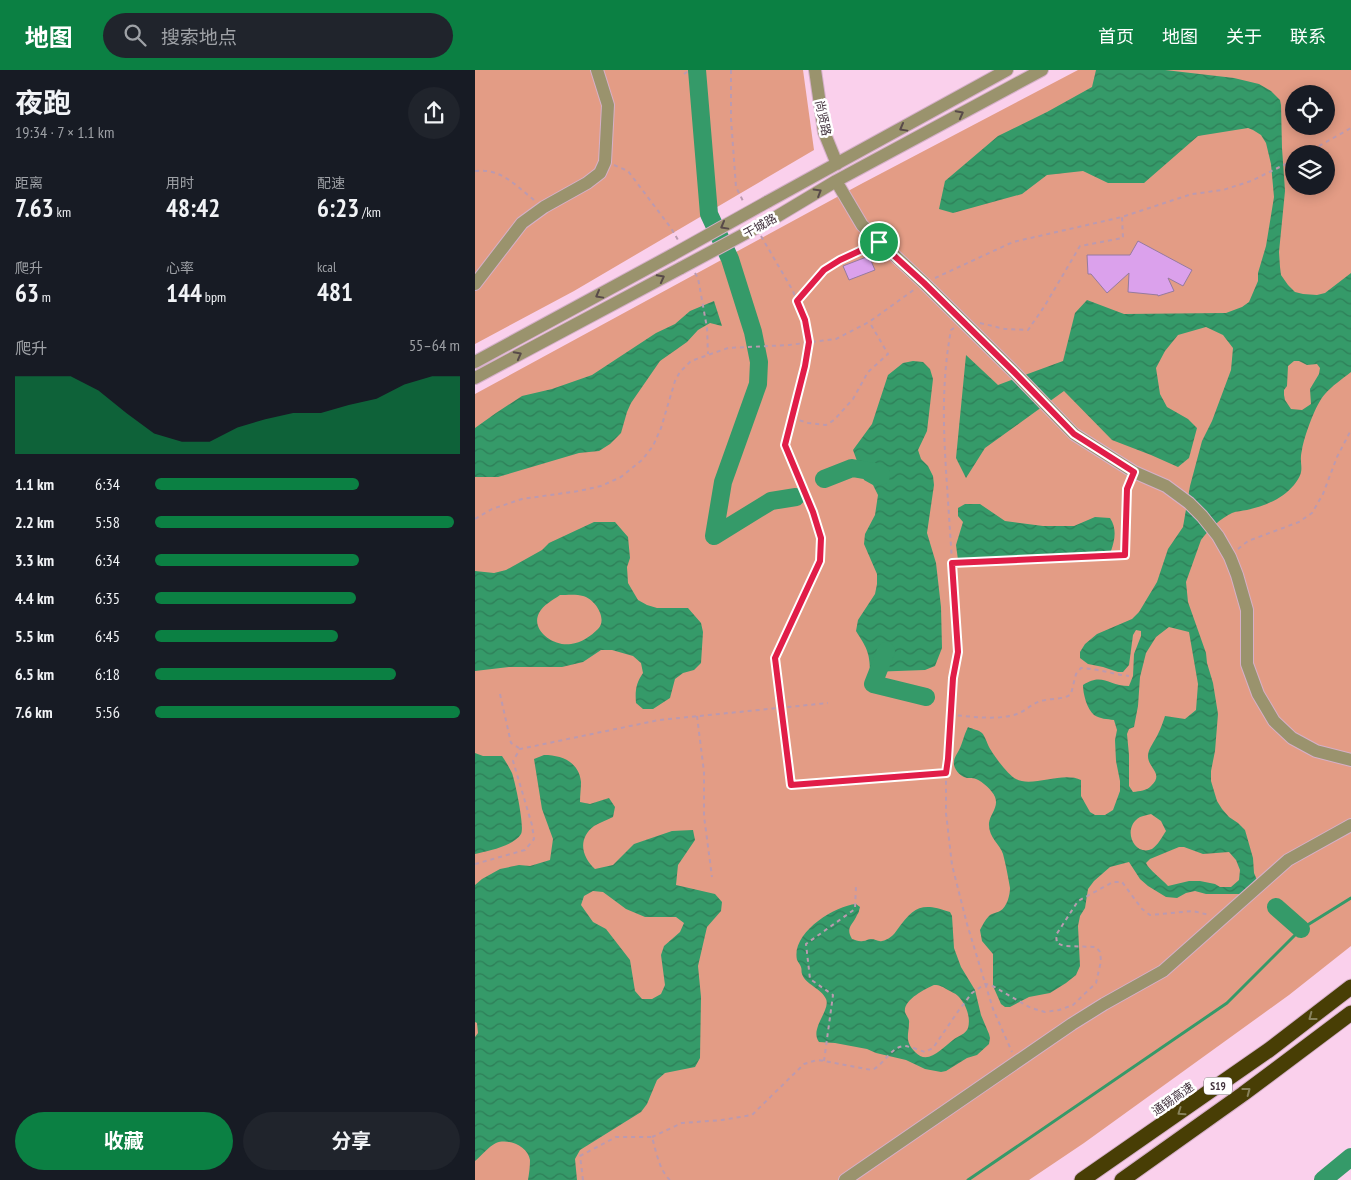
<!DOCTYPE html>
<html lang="zh">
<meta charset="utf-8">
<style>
:root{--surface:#171b24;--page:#20242c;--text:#f1f3f6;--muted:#9ea1a6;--accent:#0b8043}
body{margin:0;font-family:"PT Sans Narrow","Noto Sans SC",sans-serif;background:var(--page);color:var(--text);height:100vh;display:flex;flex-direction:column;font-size:19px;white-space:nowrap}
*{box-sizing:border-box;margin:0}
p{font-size:16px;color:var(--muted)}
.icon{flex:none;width:28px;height:28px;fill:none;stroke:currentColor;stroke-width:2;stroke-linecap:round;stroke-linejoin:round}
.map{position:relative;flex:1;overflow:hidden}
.drawer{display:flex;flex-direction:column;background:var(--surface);width:475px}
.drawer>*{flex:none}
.buttons{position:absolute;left:810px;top:15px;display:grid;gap:10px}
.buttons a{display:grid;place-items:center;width:50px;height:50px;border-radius:50%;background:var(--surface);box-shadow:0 2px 12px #0003;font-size:25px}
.pin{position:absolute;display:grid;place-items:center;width:42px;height:42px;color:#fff;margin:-21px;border:2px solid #fff;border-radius:50%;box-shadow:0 1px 5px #0007}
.round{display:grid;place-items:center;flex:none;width:52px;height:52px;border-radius:26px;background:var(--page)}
.head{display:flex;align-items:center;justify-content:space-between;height:85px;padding:0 15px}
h1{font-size:28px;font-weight:700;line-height:38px}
.stats{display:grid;grid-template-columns:repeat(3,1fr);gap:8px;height:85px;padding:5px 15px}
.stats div{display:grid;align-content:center}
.stats b{font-size:25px;font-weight:700}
.stats small{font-size:14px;font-weight:400}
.stats p{font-size:14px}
.chart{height:140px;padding:10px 15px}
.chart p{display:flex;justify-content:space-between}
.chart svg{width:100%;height:90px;margin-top:5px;fill:var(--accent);opacity:.7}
.cta{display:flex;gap:10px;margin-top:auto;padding:10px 15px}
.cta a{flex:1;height:58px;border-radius:30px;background:var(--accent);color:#fff;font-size:20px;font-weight:700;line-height:58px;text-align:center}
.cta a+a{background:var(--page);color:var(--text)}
ul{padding:0 15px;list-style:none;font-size:16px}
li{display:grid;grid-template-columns:80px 60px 1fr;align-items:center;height:38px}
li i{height:12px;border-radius:6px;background:var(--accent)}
header{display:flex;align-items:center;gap:30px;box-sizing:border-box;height:70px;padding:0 25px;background:var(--accent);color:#fff}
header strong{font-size:24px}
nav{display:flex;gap:28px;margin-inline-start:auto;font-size:18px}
.search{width:350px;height:45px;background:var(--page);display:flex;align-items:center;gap:12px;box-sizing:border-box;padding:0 18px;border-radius:28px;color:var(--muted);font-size:19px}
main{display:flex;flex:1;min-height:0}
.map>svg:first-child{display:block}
</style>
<header>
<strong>地图</strong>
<div class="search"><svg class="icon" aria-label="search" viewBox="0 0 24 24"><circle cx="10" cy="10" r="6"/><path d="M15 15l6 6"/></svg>搜索地点</div>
<nav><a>首页</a><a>地图</a><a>关于</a><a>联系</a></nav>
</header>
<main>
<section class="drawer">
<div class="head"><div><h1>夜跑</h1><p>19:34 · 7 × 1.1 km</p></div><a class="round"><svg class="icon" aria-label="share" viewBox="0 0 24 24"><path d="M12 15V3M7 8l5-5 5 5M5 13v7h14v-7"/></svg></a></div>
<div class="stats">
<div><p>距离</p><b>7.63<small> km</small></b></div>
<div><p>用时</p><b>48:42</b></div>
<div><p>配速</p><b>6:23<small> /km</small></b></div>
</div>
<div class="stats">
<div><p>爬升</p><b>63<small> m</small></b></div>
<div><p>心率</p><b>144<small> bpm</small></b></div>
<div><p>kcal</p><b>481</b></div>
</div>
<div class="chart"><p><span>爬升</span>55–64 m</p>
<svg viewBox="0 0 160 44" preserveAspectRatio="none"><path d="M0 44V6L10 6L20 6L30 13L40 24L50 34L60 38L70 38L80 31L90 27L100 24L110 24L120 20L130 17L140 10L150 6L160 6V44z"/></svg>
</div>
<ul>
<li><b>1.1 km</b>6:34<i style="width:67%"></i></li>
<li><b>2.2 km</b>5:58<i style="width:98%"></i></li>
<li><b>3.3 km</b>6:34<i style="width:67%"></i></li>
<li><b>4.4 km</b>6:35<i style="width:66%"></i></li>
<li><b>5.5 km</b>6:45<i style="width:60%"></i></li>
<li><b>6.5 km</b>6:18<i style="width:79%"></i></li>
<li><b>7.6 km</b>5:56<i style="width:100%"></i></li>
</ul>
<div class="cta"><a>收藏</a><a>分享</a></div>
</section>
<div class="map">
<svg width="876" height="1110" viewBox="0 0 876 1110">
<defs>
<pattern id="water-waves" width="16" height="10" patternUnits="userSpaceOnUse" patternTransform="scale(1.25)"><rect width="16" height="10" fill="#359a69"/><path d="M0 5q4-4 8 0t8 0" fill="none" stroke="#2e7e58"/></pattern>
</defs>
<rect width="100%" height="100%" fill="#fad0ec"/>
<!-- park -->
<path fill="#e39c85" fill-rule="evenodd" d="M 0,0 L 328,0 L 339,80 L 99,221 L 0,274 Z
M 603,0 L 876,0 L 876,876 L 814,925 L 609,1073 L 554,1110 L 0,1110 L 0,324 L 386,114 ZM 819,24 L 851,24 L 851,56 L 819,56 ZM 819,84 L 851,84 L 851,116 L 819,116 Z"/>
<!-- water -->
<path fill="url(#water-waves)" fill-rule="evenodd" d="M 621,0 L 690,0 L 759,8 L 784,14 L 796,21 L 805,30 L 806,35 L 807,78 L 810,121 L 804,182 L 805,197 L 806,205 L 813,215 L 820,222 L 828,224 L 842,225 L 850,223 L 876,203 L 876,302 C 867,309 857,316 850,324 C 841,333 829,367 827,380 C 823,396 832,399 819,415 C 807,429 790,436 772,440 C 767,441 762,441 757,443 C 746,448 733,460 726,470 L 711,512 L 713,532 L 731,583 L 732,593 L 738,613 L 743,644 L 740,681 L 736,701 L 736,711 L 742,731 L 747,739 L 754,747 L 763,753 L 770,760 L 778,788 L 779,803 L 782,810 L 765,824 L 731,824 L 720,821 L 711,823 L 702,828 L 691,827 L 673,816 L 665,809 L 654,792 L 635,797 L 619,811 L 613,819 L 610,838 L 605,846 L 603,856 L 605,896 L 601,905 L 591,913 L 575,923 L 554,927 L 535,937 L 530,937 L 526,934 L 518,916 L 518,884 L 507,871 L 505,860 C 507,856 510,850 514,846 C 517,843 521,843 525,841 C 532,837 535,825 535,818 C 533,807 531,795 528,784 C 525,774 513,767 514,753 C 515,744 524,737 520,727 C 517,720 508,712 501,709 C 497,707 493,709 489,707 C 484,705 478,698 479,692 C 479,687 483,683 485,678 C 488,671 489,665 493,657 C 497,659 504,660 507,663 C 510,666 512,673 514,677 C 519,686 533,705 541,709 C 557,718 587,701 606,710 L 606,726 L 615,742 L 620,745 L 630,745 L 638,740 L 645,721 L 645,711 L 641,691 L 640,670 L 642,660 L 639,650 C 632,649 625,649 619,645 C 612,639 608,624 608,615 C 628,602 633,616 654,616 L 658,606 L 659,584 L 666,566 L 666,561 L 661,560 L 658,565 L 654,595 L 648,602 L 643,602 L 628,597 L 613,594 L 605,588 L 605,582 L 610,574 L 622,564 L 657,549 L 664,542 L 682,512 L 693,479 L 708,457 L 715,416 L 727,371 L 737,351 L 756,300 L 758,278 L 748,265 L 731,257 L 703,265 L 690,281 L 681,298 L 685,324 L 692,337 L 713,349 L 722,358 L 714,388 L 703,397 L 676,385 L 637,370 L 589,321 L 510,378 L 491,408 L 481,388 L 491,285 L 523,315 L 588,291 L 600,243 L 612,230 L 649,244 L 751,243 L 767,237 L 774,232 L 783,211 L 783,203 L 791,176 L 799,127 L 796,94 L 791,73 L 786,65 L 778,60 L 773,58 L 723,66 L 669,113 L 633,113 L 608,101 L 572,105 L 547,124 L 478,143 L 464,139 L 470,111 L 523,66 L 572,42 L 617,17 ZM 819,291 L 824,291 L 832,295 L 842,294 L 845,298 L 844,304 L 835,319 L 836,334 L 827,340 L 816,339 L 810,330 L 809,325 L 809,320 L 812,316 L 813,296 ZM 694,557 L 714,562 L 723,614 L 721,640 L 710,649 L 690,646 C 688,652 686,658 683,664 C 680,671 674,677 673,685 C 672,698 690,703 676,716 C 671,721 665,721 658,722 L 654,716 L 654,685 L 652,664 L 654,659 L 659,657 L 663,636 L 665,607 L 671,583 L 681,567 ZM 676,744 L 686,751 L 691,761 C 687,767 683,775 677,779 C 659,787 646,758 665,747 C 668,746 672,745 676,744 ZM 704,777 L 709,777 L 728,784 L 754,782 L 761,790 L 765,800 L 764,810 L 756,817 L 745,817 L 740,814 L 725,811 L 714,811 L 693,816 C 687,809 674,800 671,793 L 675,789 Z
M 239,231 L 247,256 L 235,253 L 223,260 L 212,272 L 185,291 L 156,333 L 152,342 L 146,363 L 135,374 L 124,381 L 104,383 L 23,407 L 0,407 L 0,358 L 21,343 L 47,326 L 77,319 L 117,305 L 181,263 L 200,254 L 215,241 Z
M 438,291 L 448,292 L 455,299 L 458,309 L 452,361 L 443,380 L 446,389 L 453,396 L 458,406 L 459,415 L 452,463 L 461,493 L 466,537 L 467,578 L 460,596 L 450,600 L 395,602 C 395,582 391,577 381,561 L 383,550 L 400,524 L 402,514 L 402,504 L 389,474 L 390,464 L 400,445 L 403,425 L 398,415 L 389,410 L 378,380 L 397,354 L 413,305 L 428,293 Z
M 490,434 L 505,434 L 530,451 L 568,456 L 599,456 L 620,447 L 635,448 C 642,458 640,470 636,481 L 483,490 L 481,475 L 488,452 L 483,446 L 483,438 Z
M 119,452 L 140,452 L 153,467 L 155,488 L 152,497 L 153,513 L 163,530 L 172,535 L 182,538 L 213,538 L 226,553 L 228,562 L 226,593 L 219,600 L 208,603 L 200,609 L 195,628 L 178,639 L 168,639 L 161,633 C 160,621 161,613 168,603 L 166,593 L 158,586 L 137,580 L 126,580 L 108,592 L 87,597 L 34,597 L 0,601 L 0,501 L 19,503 L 31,500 L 67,480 L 74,473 ZM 85,525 C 92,525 102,524 108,526 C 120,529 133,549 123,559 C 116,566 106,573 96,574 C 80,577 55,561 64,543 C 68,535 78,530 85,525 Z
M 0,683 L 8,686 L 27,686 C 31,692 34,697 37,703 C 40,711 50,757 46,764 C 39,776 12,781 0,784 Z
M 69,685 C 87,685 104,692 106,712 C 106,718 105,725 105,732 L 115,734 L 134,728 L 140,737 L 138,747 C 132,750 124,753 119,756 C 102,769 107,787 120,799 L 138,795 L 159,774 L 197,761 L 218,760 L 220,770 L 203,795 L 201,815 L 240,824 L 247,832 L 246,841 L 232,857 L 223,896 L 226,927 L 225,988 L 220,997 L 190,1003 L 182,1010 L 172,1034 L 166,1042 L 105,1080 L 100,1089 L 102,1110 L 53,1110 C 54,1104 55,1097 55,1090 C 53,1076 33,1068 21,1073 C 13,1077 6,1086 0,1091 L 0,967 L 3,963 L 2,953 L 0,952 L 0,815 L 7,809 L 25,799 L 44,795 L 55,796 L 75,790 L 78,769 L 67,739 L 59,689 ZM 118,821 L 128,822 L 151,839 L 170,847 L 201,847 L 209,853 L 205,862 L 189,876 L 186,885 L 190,915 L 186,924 L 177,929 L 167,929 L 160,921 L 155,890 L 131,859 L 118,852 L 106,835 L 109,826 Z
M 381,834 L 385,837 C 384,840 384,843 382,845 C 378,855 370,857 377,869 C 381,870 384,872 388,871 C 391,871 393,869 396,869 C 400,869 403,872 407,871 C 413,870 419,865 422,860 C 439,836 447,832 475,842 L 477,846 L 479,878 L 486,897 L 500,920 L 506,945 L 514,964 L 515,968 L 514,974 L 502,985 L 492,988 L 471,1001 L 466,1002 L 450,999 L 431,990 L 401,983 L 392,979 L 360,973 L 344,972 C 334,959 356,940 351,929 C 347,919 330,914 327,904 C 326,902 327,899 326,897 C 325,894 323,892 322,890 C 316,863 359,836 381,834 ZM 459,915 C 465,915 468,917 473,920 C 476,922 480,923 483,926 C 491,934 496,947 493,958 C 491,964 483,966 478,970 C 467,978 453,996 440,982 C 429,970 434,965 434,953 C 435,949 431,946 430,942 C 428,930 450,919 459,915 Z"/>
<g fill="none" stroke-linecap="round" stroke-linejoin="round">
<!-- stream -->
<path stroke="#359a69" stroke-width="3" d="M 493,1110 L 752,933 L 826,859 L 876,828"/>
<!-- river -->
<path stroke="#359a69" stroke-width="18" d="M 222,0 L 234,144 L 255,189 L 278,262 L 284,292 L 283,314 L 248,412 L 239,466 L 296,431 L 321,427
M 349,409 L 377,398 L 406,403 L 406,406
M 411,581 L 398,614 L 451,627
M 801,837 L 826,859
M 848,1110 L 876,1087"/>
</g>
<!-- building -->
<path fill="#dba1ec" stroke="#967b9e" d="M 663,171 L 717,200 L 708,216 L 693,208 L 699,221 L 683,226 L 683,225 L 653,222 L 654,203 L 632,223 L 616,204 L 613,204 L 612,185 L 655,185 Z
M 394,186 L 400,200 L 374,210 L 368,196 Z"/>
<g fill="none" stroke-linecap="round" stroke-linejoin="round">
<defs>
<path id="minor" d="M 340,0 L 349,62 L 362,94
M 361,111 L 387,155 L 449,213 L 539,302 L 599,364 L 659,402 L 691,416 L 714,433 L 727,446 L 743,466 L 755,487 L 762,505 L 772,540 L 772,594 L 783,624 L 799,651 L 817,668 L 841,681 L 876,690
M 292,132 L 532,0
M 301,147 L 361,111 L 567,0
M 0,214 L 47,153 L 69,137 L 112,113 L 125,103 L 130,92 L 133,35 L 122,0
M 0,292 L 197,185
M 0,308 L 206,198
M 370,1110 L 597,954 L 629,934 L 688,901 L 813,790 L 876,755"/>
<path id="highway" d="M 607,1110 L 794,980 L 876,917
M 647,1110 L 768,1024 L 876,943"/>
</defs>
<!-- minor casing -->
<use href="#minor" stroke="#d5b0c9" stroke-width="14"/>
<!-- highway casing -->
<use href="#highway" stroke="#d5b0c9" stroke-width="17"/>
<!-- path -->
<path stroke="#bb9ab0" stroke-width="2" stroke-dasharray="4 4" stroke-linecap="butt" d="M 256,0 L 256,49 L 261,117 L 269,133
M 209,4 L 215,0
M 830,84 L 876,58
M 139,95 L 153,101 L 196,158 L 203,170
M 0,101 C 26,98 40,115 59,130
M 286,166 L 318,221 L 329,250 L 334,272 L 330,296 L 310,375 L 338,442 L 346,468 L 345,491 L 300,588 L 316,715 L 469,704
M 220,203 L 223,208 L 232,258 L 233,284
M 460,208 L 538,172 L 647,147 L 717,124 L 748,120 L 776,111 L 819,90
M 322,231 L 349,200 L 365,190 L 395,176
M 505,253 L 530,259 L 553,260 L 569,237 L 605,176 L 648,168 L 647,147
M 479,258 L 476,260 C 464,324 470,382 474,446 C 477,491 480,537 483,582 L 478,609 L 473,689 L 471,703 L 471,743 L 477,795 L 492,854 L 518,939 L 537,982
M 317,348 L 333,353 L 351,355 L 359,350 L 378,329 L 393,302 L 413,284 L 395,253
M 0,449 L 17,439 L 47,429 L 104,421 L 126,416 L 146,407 L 167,390 L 178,376 L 186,358 L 200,311 L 205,302 L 216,291 L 253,278 L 314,275 L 361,269 L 394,252 L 440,219
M 763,479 L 773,471 L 824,452 L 837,443 L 848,424 L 862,387 L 876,360
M 477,493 L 650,485 L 652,419 L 655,411
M 25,624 L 36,673 L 44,678
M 475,645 C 496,646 521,651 542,644 C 551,641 557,633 566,631 C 576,628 589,630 596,624 L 601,604 L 606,598 C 623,599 638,604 654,606
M 222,646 L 229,702 L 229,746 L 237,807
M 0,794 L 50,780 L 59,769 L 57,755 L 38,691 L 45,679 L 184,650 L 353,633
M 349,991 L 358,925 L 335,909 L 331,874 L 380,839 L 381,816
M 177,1067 L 207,1053 L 247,1050 L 277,1045 L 329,994 L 342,990 L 349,991 L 397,1000 C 409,995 416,976 430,976 C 436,977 444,980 450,982 L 458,978 L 484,940 L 497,923 L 510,914 L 516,915 L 556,938 L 570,942 L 584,940 L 598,935 L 621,913 L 626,891 L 625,882 L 621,877 L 589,876 L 582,873 L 581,865 L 603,831 L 638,812 L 647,812 L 667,839 L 675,845 L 718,841 L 734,845
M 108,1110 L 105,1086 L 141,1067 L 177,1067 C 181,1081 184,1100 195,1110"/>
<!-- minor -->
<use href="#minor" stroke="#9a936d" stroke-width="12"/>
<!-- highway -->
<use href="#highway" stroke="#483e05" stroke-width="15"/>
<defs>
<path id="minor-bridge" d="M 197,185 L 292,132
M 206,198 L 301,147"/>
</defs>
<!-- minor-bridge casing -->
<use href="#minor-bridge" stroke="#d5b0c9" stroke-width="14" stroke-linecap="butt"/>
<!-- minor-bridge -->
<use href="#minor-bridge" stroke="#9a936d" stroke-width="12"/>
</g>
<!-- one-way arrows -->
<defs><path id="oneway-chevron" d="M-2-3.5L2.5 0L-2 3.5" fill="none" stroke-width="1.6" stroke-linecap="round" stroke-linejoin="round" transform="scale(1.25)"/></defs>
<g stroke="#584a49">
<use href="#oneway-chevron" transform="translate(485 44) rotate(-28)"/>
<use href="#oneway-chevron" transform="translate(428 58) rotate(151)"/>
<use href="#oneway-chevron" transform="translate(343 122) rotate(-31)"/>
<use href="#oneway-chevron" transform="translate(249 156) rotate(151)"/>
<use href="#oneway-chevron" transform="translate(186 208) rotate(-28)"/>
<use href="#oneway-chevron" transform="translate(124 225) rotate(151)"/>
<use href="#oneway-chevron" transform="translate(43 285) rotate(-28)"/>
</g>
<g stroke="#88825c">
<use href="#oneway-chevron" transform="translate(837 947) rotate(143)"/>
<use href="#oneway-chevron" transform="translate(772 1021) rotate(-37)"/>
<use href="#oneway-chevron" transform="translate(706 1042) rotate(145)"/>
</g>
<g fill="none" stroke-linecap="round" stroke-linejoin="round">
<defs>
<path id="route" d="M 404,172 L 449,213 L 539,302 L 599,364 L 659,402 L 652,419 L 650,485 L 477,493 L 483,582 L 478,608 L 473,689 L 471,703 L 316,715 L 300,588 L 345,491 L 346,468 L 338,442 L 310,375 L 330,296 L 334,272 L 330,250 L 322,231 L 349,200 L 365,190 Z"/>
</defs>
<!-- route casing -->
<use href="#route" stroke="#fff" stroke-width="10"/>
<!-- route -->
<use href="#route" stroke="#e11d48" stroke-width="6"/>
</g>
<g text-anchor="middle" stroke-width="5" stroke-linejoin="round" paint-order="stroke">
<!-- shield labels -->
<rect fill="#fff" stroke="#7b7077" stroke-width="1" x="729" y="1007.5" width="28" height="17" rx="4"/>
<g font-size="11" font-weight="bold" fill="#42323d">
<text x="743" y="1020">S19</text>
</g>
<!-- street labels -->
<g font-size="12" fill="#42323d" stroke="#fff">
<text transform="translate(348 48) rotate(78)" y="4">尚贤路</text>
<text transform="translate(285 156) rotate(-29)" y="4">干城路</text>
<text transform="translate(698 1029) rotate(-35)" y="4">通锡高速</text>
</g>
</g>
</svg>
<div class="buttons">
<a><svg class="icon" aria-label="locate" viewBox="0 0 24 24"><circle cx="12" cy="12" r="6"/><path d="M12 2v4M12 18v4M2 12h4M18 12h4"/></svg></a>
<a><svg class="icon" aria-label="layers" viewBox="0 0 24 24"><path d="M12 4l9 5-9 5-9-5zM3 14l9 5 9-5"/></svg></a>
</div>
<div class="pin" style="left:404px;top:172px;background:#1e9e55"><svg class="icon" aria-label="arrive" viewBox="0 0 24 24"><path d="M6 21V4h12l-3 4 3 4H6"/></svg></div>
</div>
</main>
